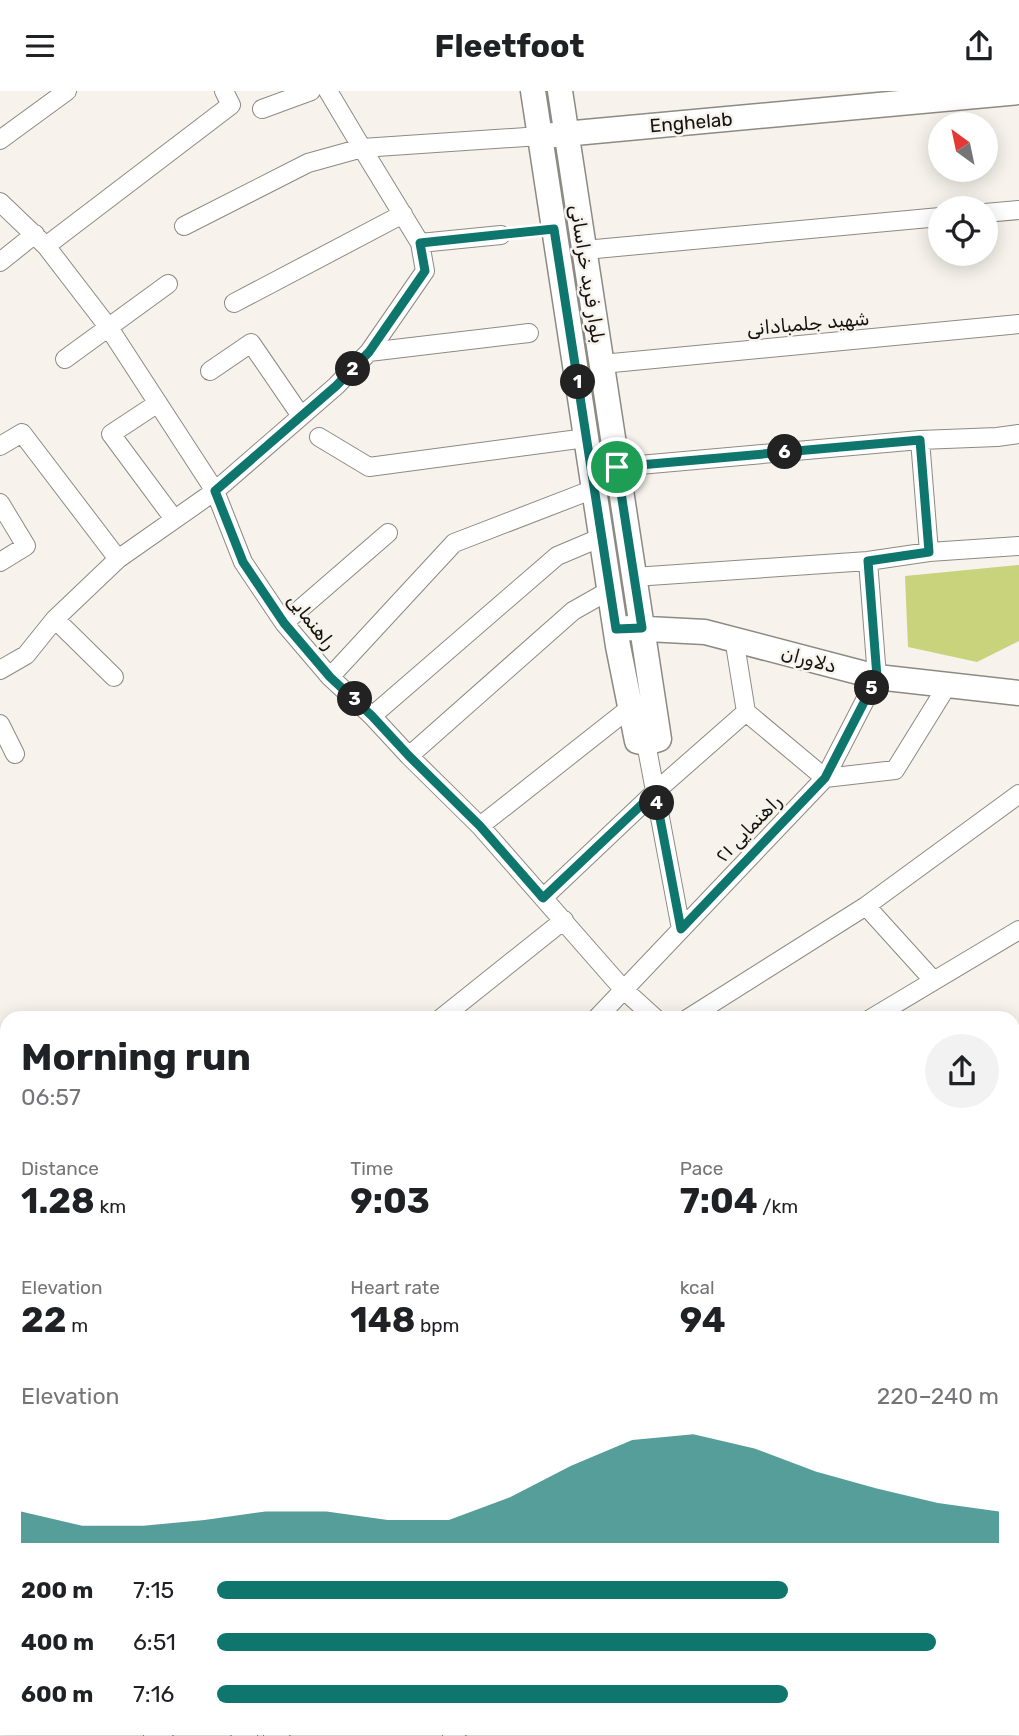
<!DOCTYPE html>
<meta charset="utf-8">
<style>
:root{--surface:#fff;--page:#f2f2f2;--text:#202124;--muted:#757577;--accent:#0f766e}
body{margin:0;font-family:Rubik,"Noto Naskh Arabic",sans-serif;background:var(--page);color:var(--text);height:100vh;display:flex;flex-direction:column;font-size:26px;white-space:nowrap}
*{box-sizing:border-box;margin:0}
p{font-size:23px;color:var(--muted)}
.icon{flex:none;width:38px;height:38px;fill:none;stroke:currentColor;stroke-width:2;stroke-linecap:round;stroke-linejoin:round}
.map{position:relative;flex:1;overflow:hidden}
.panel{position:absolute;left:0px;top:920px;width:1020px;height:724px;display:flex;flex-direction:column;background:var(--surface);border-radius:21px 21px 0 0;box-shadow:0 4px 18px #0003}
.panel>*{flex:none}
.needle{width:46px;rotate:327deg}
.buttons{position:absolute;left:928px;top:21px;display:grid;gap:14px}
.buttons a{display:grid;place-items:center;width:70px;height:70px;border-radius:50%;background:var(--surface);box-shadow:0 4px 18px #0003;font-size:35px}
.pin{position:absolute;display:grid;place-items:center;width:60px;height:60px;color:#fff;margin:-30px;border:4px solid #fff;border-radius:50%;box-shadow:0 2px 7px #0007}
.km{position:absolute;width:35px;height:35px;margin:-18px;border-radius:50%;background:#222;color:#fff;font-size:19px;line-height:35px;text-align:center}
.round{display:grid;place-items:center;flex:none;width:74px;height:74px;border-radius:37px;background:var(--page)}
.overview{display:flex;align-items:center;justify-content:space-between;height:119px;padding:0 21px}
h1{font-size:38px;font-weight:700;line-height:52px}
.stats{display:grid;grid-template-columns:repeat(3,1fr);gap:10px;height:119px;padding:7px 21px}
.stats div{display:grid;align-content:center}
.stats b{font-size:35px;font-weight:700}
.stats small{font-size:19px;font-weight:400}
.stats p{font-size:19px}
.chart{height:196px;padding:14px 21px}
.chart p{display:flex;justify-content:space-between}
.chart svg{width:100%;height:126px;margin-top:7px;fill:var(--accent);opacity:.7}
ul{padding:0 21px;list-style:none;font-size:23px}
li{display:grid;grid-template-columns:112px 84px 1fr;align-items:center;height:52px}
li i{height:18px;border-radius:9px;background:var(--accent)}
header{display:flex;justify-content:space-between;align-items:center;height:91px;padding:0 21px;background:var(--surface);font-size:32px;font-weight:700}
.map>svg:first-child{display:block}
</style>
<header><svg class="icon" aria-label="menu" viewBox="0 0 24 24"><path d="M4 6h16M4 12h16M4 18h16"/></svg>Fleetfoot<svg class="icon" aria-label="share" viewBox="0 0 24 24"><path d="M12 15V3M7 8l5-5 5 5M5 13v7h14v-7"/></svg></header>
<div class="map">
<svg width="1019" height="1645" viewBox="0 0 1019 1645">
<rect width="100%" height="100%" fill="#f7f3ec"/>
<!-- green -->
<path fill="#c9d37b" d="M 1019,474 L 1019,550 L 977,571 L 908,556 L 905,485 Z"/>
<g fill="none" stroke-linecap="round" stroke-linejoin="round">
<defs>
<path id="street" d="M 328,0 L 362,57 L 540,45
M 262,18 L 311,0
M 0,49 L 67,0
M 0,111 L 46,155 L 109,237 L 215,400 L 243,471 L 284,532 L 330,586 L 372,625 L 409,665 L 480,735 L 623,898 L 656,928
M 985,122 L 1019,119
M 420,152 L 501,144
M 46,155 L 231,14 L 224,0
M 585,159 L 940,126
M 0,171 L 35,143
M 234,212 L 403,123
M 369,261 L 529,242
M 65,268 L 168,193
M 602,273 L 1019,233
M 210,280 L 251,252 L 301,325
M 158,312 L 111,343 L 174,428
M 319,346 L 369,376 L 586,347
M 920,349 L 929,461
M 0,355 L 22,342 L 118,468
M 617,376 L 920,349 L 997,346 L 1019,343
M 0,412 L 26,455 L 0,471
M 634,486 L 868,470 L 929,461 L 1019,455
M 55,528 L 114,586
M 284,532 L 388,442
M 734,547 L 746,621
M 0,579 L 26,564 L 55,528 L 118,468 L 215,400 L 336,295 L 369,261 L 425,180 L 420,152 L 362,57 L 308,72 L 184,135
M 330,586 L 454,452 L 594,398
M 746,621 L 825,687 L 895,679 L 947,595
M 372,625 L 557,465 L 602,446
M 0,633 L 15,663
M 646,652 L 681,838
M 409,665 L 573,520 L 610,499
M 480,735 L 631,616
M 543,807 L 655,701 L 746,621
M 866,815 L 933,889
M 440,928 L 564,829
M 596,928 L 825,687 L 877,586 L 868,470
M 687,928 L 866,815 L 1019,703
M 870,928 L 1019,839
M 1013,952 L 1019,948
M 1013,964 L 1019,974
M 0,1074 L 7,1071
M 1013,1088 L 1019,1085
M 1013,1177 L 1019,1178
M 0,1281 L 7,1278
M 1013,1338 L 1019,1340
M 0,1358 L 7,1354
M 0,1436 L 7,1430
M 1013,1478 L 1019,1476
M 0,1486 L 7,1476
M 1013,1594 L 1019,1592
M 0,1615 L 7,1611
M 238,1638 L 248,1645
M 153,1645 L 166,1638
M 273,1645 L 283,1638
M 452,1645 L 459,1638"/>
<path id="secondary" d="M 533,0 L 618,555 L 637,650 L 646,652 L 659,648 L 560,0
M 553,44 L 1019,1
M 628,537 L 705,541 L 877,586 L 1019,602"/>
</defs>
<!-- street casing -->
<use href="#street" stroke="#8d8a83" stroke-width="20"/>
<!-- secondary casing -->
<use href="#secondary" stroke="#8d8a83" stroke-width="27"/>
<!-- path -->
<path stroke="#b0ada7" stroke-width="2.5" stroke-dasharray="5 3.5" stroke-linecap="butt" d="M 515,143 L 536,140"/>
<!-- street -->
<use href="#street" stroke="#fff" stroke-width="18"/>
<!-- secondary -->
<use href="#secondary" stroke="#fff" stroke-width="24"/>
</g>
<g fill="none" stroke-linecap="round" stroke-linejoin="round">
<defs>
<path id="route" d="M 554,138 L 616,538 L 642,537 L 617,376 L 920,349 L 929,461 L 868,470 L 877,586 L 825,687 L 681,838 L 655,701 L 543,807 L 480,735 L 409,665 L 372,625 L 330,586 L 284,532 L 243,471 L 215,400 L 336,295 L 369,261 L 425,180 L 420,152 Z"/>
</defs>
<!-- route casing -->
<use href="#route" stroke="#fff" stroke-width="14"/>
<!-- route -->
<use href="#route" stroke="#0f766e" stroke-width="9"/>
</g>
<g text-anchor="middle" stroke-width="5" stroke-linejoin="round" paint-order="stroke">
<!-- street labels -->
<g font-size="19" fill="#131210" stroke="#f7f3ec">
<text transform="translate(691 31) rotate(-5)" y="7">Enghelab</text>
<text transform="translate(588 183) rotate(81)" y="7">بلوار فرید خراسانی</text>
<text transform="translate(808 232) rotate(-5)" y="7">شهید جلمبادانی</text>
<text transform="translate(312 530) rotate(52)" y="7">راهنمایی</text>
<text transform="translate(809 568) rotate(15)" y="7">دلاوران</text>
<text transform="translate(748 737) rotate(-46)" y="7">راهنمایی ۲۱</text>
</g>
</g>
</svg>
<div class="buttons">
<a><svg class="needle" viewBox="-14 -14 28 28"><path d="M0-13l5 13h-10z" fill="#e53935"/><path d="M0 13l5-13h-10z" fill="#757577"/></svg></a>
<a><svg class="icon" aria-label="locate" viewBox="0 0 24 24"><circle cx="12" cy="12" r="6"/><path d="M12 2v4M12 18v4M2 12h4M18 12h4"/></svg></a>
</div>
<div class="pin" style="left:617px;top:376px;background:#1e9e55"><svg class="icon" aria-label="arrive" viewBox="0 0 24 24"><path d="M6 21V4h12l-3 4 3 4H6"/></svg></div>
<b class="km" style="left:578px;top:291px">1</b>
<b class="km" style="left:353px;top:278px">2</b>
<b class="km" style="left:355px;top:608px">3</b>
<b class="km" style="left:657px;top:712px">4</b>
<b class="km" style="left:872px;top:597px">5</b>
<b class="km" style="left:785px;top:361px">6</b>
<section class="panel">
<div class="overview"><div><h1>Morning run</h1><p>06:57</p></div><a class="round"><svg class="icon" aria-label="share" viewBox="0 0 24 24"><path d="M12 15V3M7 8l5-5 5 5M5 13v7h14v-7"/></svg></a></div>
<div class="stats">
<div><p>Distance</p><b>1.28<small> km</small></b></div>
<div><p>Time</p><b>9:03</b></div>
<div><p>Pace</p><b>7:04<small> /km</small></b></div>
</div>
<div class="stats">
<div><p>Elevation</p><b>22<small> m</small></b></div>
<div><p>Heart rate</p><b>148<small> bpm</small></b></div>
<div><p>kcal</p><b>94</b></div>
</div>
<div class="chart"><p><span>Elevation</span>220–240 m</p>
<svg viewBox="0 0 160 44" preserveAspectRatio="none"><path d="M0 44V33L10 38L20 38L30 36L40 33L50 33L60 36L70 36L80 28L90 17L100 8L110 6L120 11L130 19L140 25L150 30L160 33V44z"/></svg>
</div>
<ul>
<li><b>200 m</b>7:15<i style="width:73%"></i></li>
<li><b>400 m</b>6:51<i style="width:92%"></i></li>
<li><b>600 m</b>7:16<i style="width:73%"></i></li>
</ul>
</section>
</div>
